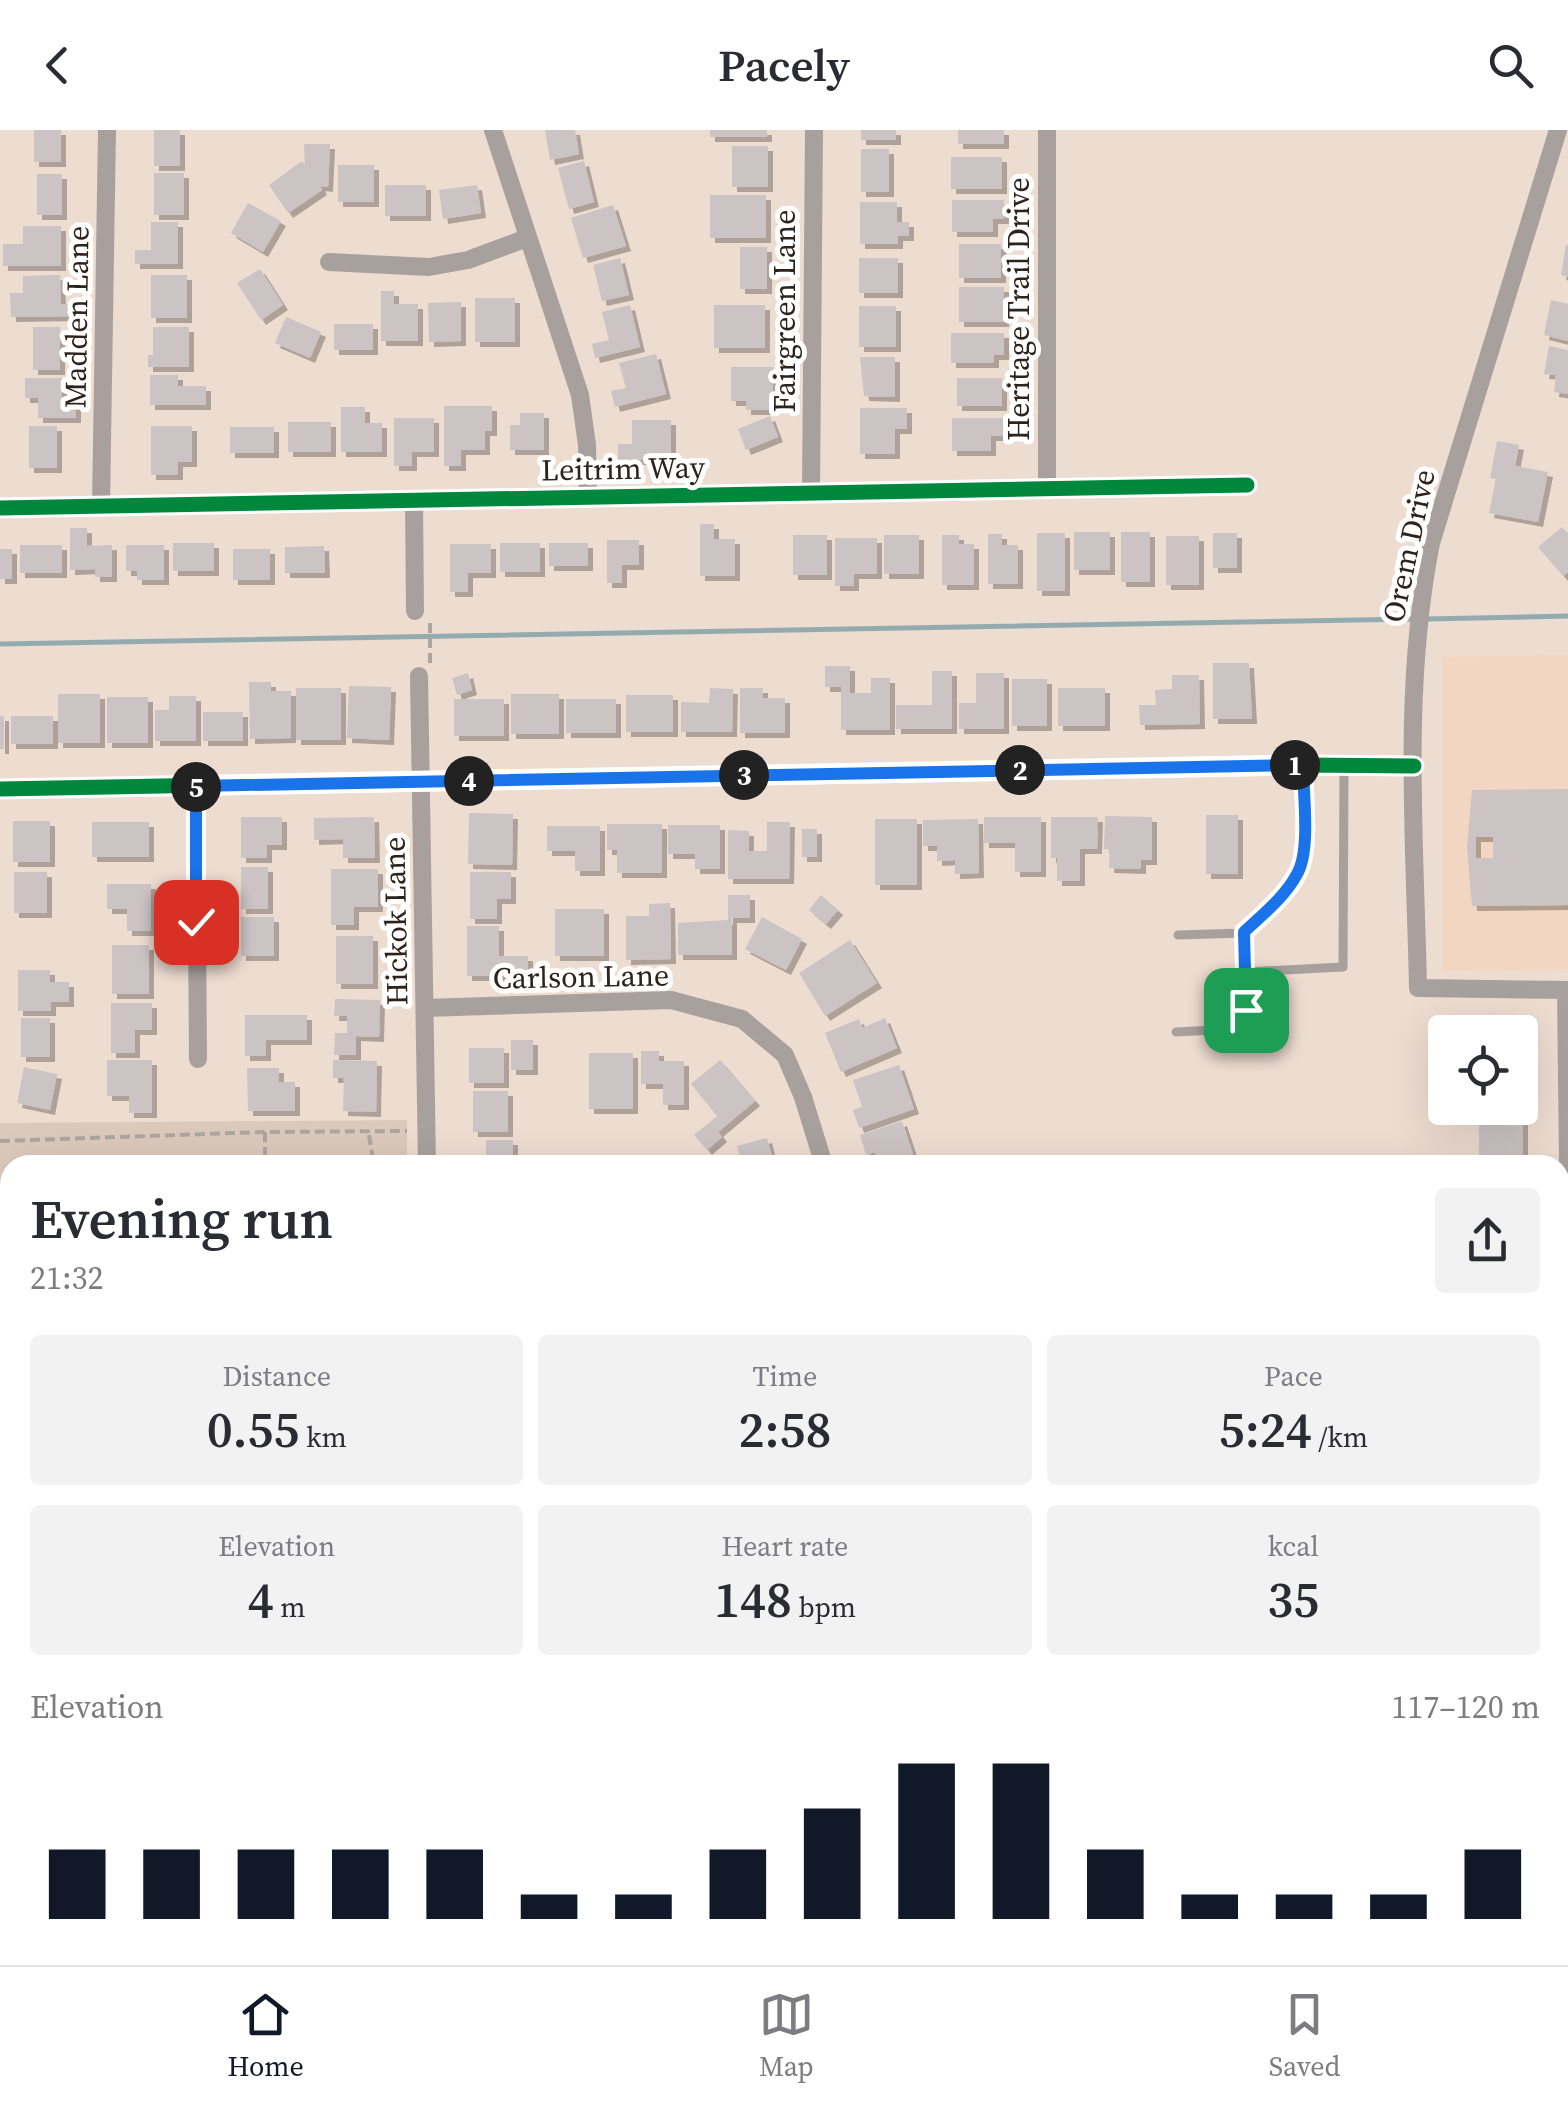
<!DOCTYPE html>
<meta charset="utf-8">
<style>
:root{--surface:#fff;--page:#f2f2f3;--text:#2b2b33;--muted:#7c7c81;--line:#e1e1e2;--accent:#111827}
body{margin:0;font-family:"Source Serif 4",serif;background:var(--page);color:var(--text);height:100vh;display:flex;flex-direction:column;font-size:38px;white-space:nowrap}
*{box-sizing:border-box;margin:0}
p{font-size:32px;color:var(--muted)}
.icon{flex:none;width:55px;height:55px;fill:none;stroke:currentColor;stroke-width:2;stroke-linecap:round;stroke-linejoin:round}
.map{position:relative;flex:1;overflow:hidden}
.panel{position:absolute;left:0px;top:1025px;width:1570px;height:810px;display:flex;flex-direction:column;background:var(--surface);border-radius:30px 30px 0 0;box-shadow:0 10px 40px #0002}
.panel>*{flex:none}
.fabs{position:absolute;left:1428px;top:885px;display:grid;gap:20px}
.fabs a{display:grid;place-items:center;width:110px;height:110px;border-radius:10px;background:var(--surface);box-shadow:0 10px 40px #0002;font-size:50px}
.pin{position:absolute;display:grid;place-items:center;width:85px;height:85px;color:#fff;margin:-42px;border-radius:20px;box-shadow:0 5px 15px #0006}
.km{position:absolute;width:50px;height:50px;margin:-25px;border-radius:50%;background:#222;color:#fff;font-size:28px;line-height:50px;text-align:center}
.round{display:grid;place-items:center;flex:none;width:105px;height:105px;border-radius:10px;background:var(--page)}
.headline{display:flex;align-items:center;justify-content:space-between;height:170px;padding:0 30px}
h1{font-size:55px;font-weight:600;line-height:75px}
.figures{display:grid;grid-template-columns:repeat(3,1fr);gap:15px;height:170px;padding:10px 30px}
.figures div{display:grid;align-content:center;border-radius:10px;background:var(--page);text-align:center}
.figures b{font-size:50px;font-weight:600}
.figures small{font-size:28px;font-weight:400}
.figures p{font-size:28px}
.chart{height:280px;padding:20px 30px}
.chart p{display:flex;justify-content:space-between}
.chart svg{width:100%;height:180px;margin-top:10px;stroke:var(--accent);stroke-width:6}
header{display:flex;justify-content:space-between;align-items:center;height:130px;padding:0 30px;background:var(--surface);font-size:45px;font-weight:600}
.menu{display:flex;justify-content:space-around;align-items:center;height:140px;border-top:2px solid var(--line);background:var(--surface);font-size:28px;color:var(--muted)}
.menu a{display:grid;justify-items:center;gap:5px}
.menu .active{color:var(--accent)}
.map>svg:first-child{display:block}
</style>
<header><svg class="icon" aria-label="back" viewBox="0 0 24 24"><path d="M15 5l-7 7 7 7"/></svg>Pacely<svg class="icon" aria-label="search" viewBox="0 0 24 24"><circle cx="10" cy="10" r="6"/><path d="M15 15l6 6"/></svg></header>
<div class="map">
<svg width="1568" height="1835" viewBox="0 0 1568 1835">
<defs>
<filter id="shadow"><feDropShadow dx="5" dy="5" stdDeviation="0" flood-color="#0004"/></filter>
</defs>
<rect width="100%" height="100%" fill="#eddcd0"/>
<!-- built -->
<path fill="#f2d6c1" d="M 1568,525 L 1568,839 L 1443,841 L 1443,527 Z"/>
<!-- green -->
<path fill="#dbc9bc" d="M 407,990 L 407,1035 L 10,1035 L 10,1677 L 0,1677 L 0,993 Z
M 1560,1203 L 1568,1203 L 1568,1653 L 1560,1653 Z
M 1560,1780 L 1568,1780 L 1568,1835 L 0,1835 L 0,1784 L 10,1784 L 10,1825 L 1560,1825 Z"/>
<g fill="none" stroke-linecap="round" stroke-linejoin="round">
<!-- stream -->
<path stroke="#93abaf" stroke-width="5" d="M 1426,489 L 1568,486
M 0,514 L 1415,489"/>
</g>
<!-- building -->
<path fill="#cbc3c4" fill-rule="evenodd" filter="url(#shadow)" d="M 34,0 L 61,0 L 61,32 L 34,32 Z
M 154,0 L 180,0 L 180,36 L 154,36 Z
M 545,0 L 575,0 L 579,24 L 550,30 Z
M 710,0 L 767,0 L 767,7 L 710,7 Z
M 861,0 L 896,0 L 896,10 L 861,10 Z
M 958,0 L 1004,0 L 1004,14 L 958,14 Z
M 304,14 L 330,14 L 328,57 L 320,56 L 322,60 L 288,83 L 269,55 L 302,31 L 305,35 Z
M 732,16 L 768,16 L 768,57 L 732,57 Z
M 861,19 L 889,19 L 889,62 L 861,62 Z
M 951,27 L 1002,27 L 1002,59 L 951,59 Z
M 584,31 L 594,72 L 569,79 L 558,38 Z
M 338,35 L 374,35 L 374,72 L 338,72 Z
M 154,43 L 184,43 L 184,85 L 154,85 Z
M 37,44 L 62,44 L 62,85 L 37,85 Z
M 385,55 L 426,55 L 426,86 L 385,86 Z
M 477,55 L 481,83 L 443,89 L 439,60 Z
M 710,65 L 766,65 L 766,108 L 710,108 Z
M 952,70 L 1004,70 L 1004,89 L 993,89 L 993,102 L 952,102 Z
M 860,72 L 897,72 L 897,92 L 909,92 L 909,106 L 898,106 L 898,114 L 860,114 Z
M 248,73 L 281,91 L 263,122 L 231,103 Z
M 613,75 L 626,116 L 583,128 L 571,88 Z
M 151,92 L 178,92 L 178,134 L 135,134 L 135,120 L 151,120 Z
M 23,96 L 61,96 L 61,136 L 3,136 L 3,114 L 23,114 Z
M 959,114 L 1001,114 L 1001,148 L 959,148 Z
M 1566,115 L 1568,115 L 1568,147 L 1561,145 Z
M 740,117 L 767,117 L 767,159 L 740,159 Z
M 620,128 L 629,165 L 602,171 L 593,135 Z
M 859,128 L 898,128 L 898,163 L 859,163 Z
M 260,139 L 283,175 L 261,190 L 237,153 Z
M 60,145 L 61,174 L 77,174 L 77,186 L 11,187 L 10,163 L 23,163 L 23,146 Z
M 151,145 L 187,145 L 187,188 L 151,188 Z
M 959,157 L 1004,157 L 1004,192 L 959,192 Z
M 381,161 L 394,161 L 394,174 L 418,174 L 418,211 L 381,211 Z
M 475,168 L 515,168 L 515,212 L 475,212 Z
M 1551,170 L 1568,174 L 1568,211 L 1544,205 Z
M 461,172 L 461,211 L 429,212 L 428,173 Z
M 630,175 L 640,217 L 595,228 L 592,214 L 609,210 L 602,182 Z
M 714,175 L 765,175 L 765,218 L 714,218 Z
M 859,176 L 896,176 L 896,217 L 859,217 Z
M 286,187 L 321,202 L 310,228 L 275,213 Z
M 334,194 L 373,194 L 373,220 L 334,220 Z
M 33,197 L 60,197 L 60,240 L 33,240 Z
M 153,197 L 189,197 L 189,237 L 148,237 L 148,225 L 153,225 Z
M 951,203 L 1004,203 L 1004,225 L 994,225 L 994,233 L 951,233 Z
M 1549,216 L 1568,220 L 1568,264 L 1554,262 L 1556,245 L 1544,244 Z
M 656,224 L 666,264 L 615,277 L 611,261 L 626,258 L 619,233 Z
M 860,227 L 895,227 L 895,267 L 864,266 Z
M 731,237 L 773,237 L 773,280 L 746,280 L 746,271 L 731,271 Z
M 150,245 L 178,245 L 178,256 L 206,256 L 206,275 L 150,275 Z
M 25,248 L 62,248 L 62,273 L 76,273 L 76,288 L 38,288 L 38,268 L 25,268 Z
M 957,248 L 1002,248 L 1002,276 L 957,276 Z
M 444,276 L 492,276 L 492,301 L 485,301 L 485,320 L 461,320 L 461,336 L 444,336 Z
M 341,277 L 365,277 L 365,293 L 382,293 L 382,322 L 341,322 Z
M 860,278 L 907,278 L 907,299 L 895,299 L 895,324 L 860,324 Z
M 520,283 L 544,283 L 544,320 L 510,320 L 510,295 L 520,295 Z
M 770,286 L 778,307 L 746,320 L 738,299 Z
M 394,288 L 434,288 L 434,322 L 412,322 L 412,336 L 394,336 Z
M 952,288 L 1003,288 L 1003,306 L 991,306 L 991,321 L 952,321 Z
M 632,290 L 671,290 L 671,330 L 618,330 L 618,314 L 632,314 Z
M 288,292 L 331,292 L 331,322 L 288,322 Z
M 29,296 L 57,296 L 57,338 L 29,338 Z
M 151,296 L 192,296 L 192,332 L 178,332 L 178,345 L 151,345 Z
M 230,297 L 274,297 L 274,323 L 230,323 Z
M 1497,311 L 1519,315 L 1515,336 L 1548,342 L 1538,392 L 1489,383 L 1496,349 L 1490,348 Z
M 700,394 L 714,394 L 714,409 L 735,409 L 735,446 L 700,446 Z
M 1562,397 L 1568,404 L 1568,442 L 1563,446 L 1538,417 Z
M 70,398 L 87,398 L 87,416 L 112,415 L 112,447 L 95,447 L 95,439 L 70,440 Z
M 1074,402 L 1110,402 L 1110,440 L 1074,440 Z
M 1121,402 L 1150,402 L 1150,452 L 1121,452 Z
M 1037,403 L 1065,403 L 1065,461 L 1037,461 Z
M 1213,403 L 1237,403 L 1237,438 L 1213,438 Z
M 988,404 L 1002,404 L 1002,415 L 1018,415 L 1018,454 L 988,454 Z
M 793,405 L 827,405 L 827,445 L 793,445 Z
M 884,405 L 919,405 L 919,444 L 884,444 Z
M 942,405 L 959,405 L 959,414 L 974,414 L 974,455 L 942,455 Z
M 1166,406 L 1199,406 L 1199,455 L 1166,455 Z
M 835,408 L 877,408 L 877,444 L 854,444 L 854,456 L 835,456 Z
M 607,410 L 639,410 L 639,435 L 622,435 L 622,453 L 607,453 Z
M 173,413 L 214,413 L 214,441 L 173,441 Z
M 500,413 L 540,413 L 540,442 L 500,442 Z
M 549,413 L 588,413 L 588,436 L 549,436 Z
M 450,414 L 491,414 L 491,443 L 468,443 L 468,462 L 450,462 Z
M 20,415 L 62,415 L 62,443 L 20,443 Z
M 126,415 L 164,415 L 164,450 L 137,450 L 137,441 L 126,441 Z
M 324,416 L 325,443 L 285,443 L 285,417 Z
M 0,419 L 12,419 L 12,449 L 0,449 Z
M 233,419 L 270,419 L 270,450 L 233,450 Z
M 1213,533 L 1249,533 L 1252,589 L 1213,589 Z
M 825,536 L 850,536 L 850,563 L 871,563 L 871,548 L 890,548 L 890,600 L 841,600 L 841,557 L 825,557 Z
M 932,541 L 952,541 L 952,599 L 896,599 L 896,575 L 932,575 Z
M 468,543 L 472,560 L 457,565 L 452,548 Z
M 976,543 L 1004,543 L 1004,599 L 959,599 L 959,573 L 976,573 Z
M 1172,545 L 1199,545 L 1200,594 L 1140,595 L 1139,575 L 1156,575 L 1155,560 L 1172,559 Z
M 1012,549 L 1047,549 L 1047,596 L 1012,596 Z
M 249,552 L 271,552 L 271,561 L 291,561 L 291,608 L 250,609 Z
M 349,556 L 391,557 L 389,610 L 347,608 Z
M 296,558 L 341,558 L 341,610 L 296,610 Z
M 710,558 L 733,559 L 732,602 L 681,602 L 681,572 L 709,573 Z
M 740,558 L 763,558 L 763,568 L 785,568 L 785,603 L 740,603 Z
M 1058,558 L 1105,558 L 1105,596 L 1058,596 Z
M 58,564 L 100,564 L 100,613 L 58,613 Z
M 511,564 L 559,564 L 559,604 L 511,604 Z
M 626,565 L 673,565 L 673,602 L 626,602 Z
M 169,566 L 196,566 L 196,611 L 155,611 L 155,580 L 169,580 Z
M 107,567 L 148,567 L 148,613 L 107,613 Z
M 454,569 L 504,569 L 504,606 L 454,606 Z
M 566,569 L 616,569 L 616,603 L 566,603 Z
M 203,582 L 243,582 L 243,611 L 203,611 Z
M 0,586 L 4,586 L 4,619 L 0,619 Z
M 11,586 L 53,586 L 53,614 L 11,614 Z
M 1568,659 L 1568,775 L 1472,776 L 1467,717 L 1472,660 ZM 1476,707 L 1493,707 L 1493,728 L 1476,728 Z
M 469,683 L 513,684 L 512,735 L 468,734 Z
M 1206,685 L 1238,685 L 1238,744 L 1206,744 Z
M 1105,686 L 1152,687 L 1152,730 L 1141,730 L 1141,739 L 1109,738 L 1110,719 L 1104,719 Z
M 241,687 L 282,687 L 282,715 L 267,715 L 267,728 L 241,728 Z
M 374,687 L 375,728 L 343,728 L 343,709 L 314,710 L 314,688 Z
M 984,687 L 1041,687 L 1041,742 L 1015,742 L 1015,713 L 984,713 Z
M 1051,687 L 1098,687 L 1097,719 L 1080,719 L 1080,751 L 1057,751 L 1057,728 L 1051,728 Z
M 875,689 L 917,689 L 917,755 L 875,755 Z
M 978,689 L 979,743 L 955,744 L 955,730 L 937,731 L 937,716 L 923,716 L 923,690 Z
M 13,691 L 50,691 L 50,732 L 13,732 Z
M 92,692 L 149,692 L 149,727 L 92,727 Z
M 767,692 L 790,692 L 789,749 L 728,749 L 728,700 L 749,701 L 749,721 L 767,721 Z
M 607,694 L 662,694 L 662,743 L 617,743 L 617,720 L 607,720 Z
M 668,695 L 720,695 L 720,739 L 695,739 L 695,724 L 668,724 Z
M 547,696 L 600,696 L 600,741 L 575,741 L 575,721 L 547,721 Z
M 802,699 L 817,699 L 817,727 L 802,727 Z
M 241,737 L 268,737 L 268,779 L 241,779 Z
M 331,739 L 378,739 L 378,777 L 354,777 L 354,795 L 331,795 Z
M 14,742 L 47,742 L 47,783 L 14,783 Z
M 470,742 L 511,742 L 511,769 L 497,769 L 497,789 L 470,789 Z
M 107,754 L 151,754 L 151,801 L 127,801 L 127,779 L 107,779 Z
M 728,765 L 750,765 L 750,788 L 732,788 L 732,825 L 678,825 L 678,793 L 728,790 Z
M 821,765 L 838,780 L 826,794 L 809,780 Z
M 670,773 L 671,829 L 626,830 L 626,786 L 649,786 L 649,774 Z
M 555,779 L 604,779 L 604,826 L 555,826 Z
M 241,787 L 274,787 L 274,826 L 241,826 Z
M 762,787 L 802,809 L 786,840 L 745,819 Z
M 467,796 L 499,796 L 499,826 L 528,826 L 528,846 L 467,846 Z
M 336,806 L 373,806 L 373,854 L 336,854 Z
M 850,810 L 877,853 L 825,886 L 799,843 Z
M 112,815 L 149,815 L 149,864 L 112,864 Z
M 18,840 L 50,840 L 50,852 L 69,852 L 69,872 L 51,872 L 51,881 L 18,881 Z
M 335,869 L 380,870 L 379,907 L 356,906 L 356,925 L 334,925 L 335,903 L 347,903 L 347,886 L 334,886 Z
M 111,873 L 152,873 L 152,900 L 135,900 L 135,923 L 111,923 Z
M 245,885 L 307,885 L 307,910 L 266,910 L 266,926 L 245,926 Z
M 21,888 L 50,888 L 50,927 L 21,927 Z
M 885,888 L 897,918 L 841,942 L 825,903 L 859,889 L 862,898 Z
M 1479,896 L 1521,896 L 1521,902 L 1479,902 Z
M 511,910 L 533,910 L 533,940 L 511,940 Z
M 469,918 L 504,918 L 504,953 L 469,953 Z
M 641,921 L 659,921 L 659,931 L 684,931 L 684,975 L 663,975 L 663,954 L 641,954 Z
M 589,923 L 633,923 L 633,979 L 589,979 Z
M 107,930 L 152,930 L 152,983 L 129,983 L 129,966 L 107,966 Z
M 333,930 L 377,931 L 376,982 L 343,981 L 344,948 L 333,948 Z
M 720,930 L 755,971 L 718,1002 L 722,1007 L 707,1020 L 694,1005 L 717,986 L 691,954 Z
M 899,935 L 914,979 L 859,998 L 853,980 L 862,977 L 853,950 Z
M 24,937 L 57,944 L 50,980 L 17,973 Z
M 247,938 L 279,938 L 279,952 L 295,952 L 295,981 L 248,981 Z
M 473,961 L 508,961 L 508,1002 L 473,1002 Z
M 1479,990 L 1523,990 L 1523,1025 L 1479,1025 Z
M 902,991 L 913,1024 L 901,1027 L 904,1035 L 879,1035 L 875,1022 L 866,1025 L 860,1005 Z
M 767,1008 L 774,1035 L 742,1035 L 737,1016 Z
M 486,1010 L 513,1010 L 513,1035 L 486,1035 Z
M 1560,1141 L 1566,1141 L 1566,1180 L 1560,1180 Z"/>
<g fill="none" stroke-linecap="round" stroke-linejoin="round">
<!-- path -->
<path stroke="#afa5a0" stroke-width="4" stroke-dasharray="10 5" stroke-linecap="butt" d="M 430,533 L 430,492
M 265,1002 L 265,1035
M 369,1005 L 374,1035
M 0,1011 L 265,1002 L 407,1001
M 0,1337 L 10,1337
M 0,1616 L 4,1679"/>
<!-- lane -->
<path stroke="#a8a09d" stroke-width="9" d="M 1178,805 L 1244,803
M 1245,842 L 1343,837 L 1344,635
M 1176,902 L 1233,899 L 1245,880 L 1244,803 C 1262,785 1285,767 1297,745 C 1311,720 1303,664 1303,635
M 702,1825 L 849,1825"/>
<!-- street -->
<path stroke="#a8a09d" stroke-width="18" d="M 493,0 L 580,265 L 587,315 L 588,367
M 1047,0 L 1047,359
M 1558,0 L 1431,413 C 1402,559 1415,710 1418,858 L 1568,860
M 329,132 L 429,137 L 468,130 L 527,108
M 811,363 L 814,0
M 414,370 L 415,481
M 101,376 L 107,0
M 0,378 L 1247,355
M 419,546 L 427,1035
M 196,656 L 198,929
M 0,659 L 1303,635 L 1414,636
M 1566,860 L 1568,1034
M 425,878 L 671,870 L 742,889 L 785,925 L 803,967 L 824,1035
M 1560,1066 L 1568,1056
M 1560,1114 L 1568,1116"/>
<!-- secondary -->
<path stroke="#aa9e99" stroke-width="25" d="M 1560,1674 L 1568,1675
M 0,1699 L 10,1699
M 1560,1723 L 1568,1724
M 0,1739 L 10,1739"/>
<defs>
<path id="cycleway" d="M 0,378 L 1247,355
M 0,659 L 1303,635 L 1414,636"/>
</defs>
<!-- cycleway casing -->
<use href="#cycleway" stroke="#fff" stroke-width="21"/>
<!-- cycleway -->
<use href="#cycleway" stroke="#00873e" stroke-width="15"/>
</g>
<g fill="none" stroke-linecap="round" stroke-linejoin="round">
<defs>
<path id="route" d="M 196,792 L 196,656 L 1303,635 C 1303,664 1311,720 1297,744 C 1285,767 1262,785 1244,802 L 1246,880"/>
</defs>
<!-- route casing -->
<use href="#route" stroke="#fff" stroke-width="20"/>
<!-- route -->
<use href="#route" stroke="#1a73e8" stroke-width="12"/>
</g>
<g text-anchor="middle" stroke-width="10" stroke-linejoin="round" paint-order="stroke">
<!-- street labels -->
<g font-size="30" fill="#2e231a" stroke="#fff">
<text transform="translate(1019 179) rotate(-90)" y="10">Heritage Trail Drive</text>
<text transform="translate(785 181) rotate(-90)" y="10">Fairgreen Lane</text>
<text transform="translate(77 187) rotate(-89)" y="10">Madden Lane</text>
<text transform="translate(623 339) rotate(-1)" y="10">Leitrim Way</text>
<text transform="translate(1409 416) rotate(-78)" y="10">Orem Drive</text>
<text transform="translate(396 791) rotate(-91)" y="10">Hickok Lane</text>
<text transform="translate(581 847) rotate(-1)" y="10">Carlson Lane</text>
</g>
</g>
</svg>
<div class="fabs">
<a><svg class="icon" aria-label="locate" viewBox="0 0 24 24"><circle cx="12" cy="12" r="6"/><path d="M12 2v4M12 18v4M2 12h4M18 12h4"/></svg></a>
</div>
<div class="pin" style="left:1246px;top:880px;background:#1e9e55"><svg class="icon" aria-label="arrive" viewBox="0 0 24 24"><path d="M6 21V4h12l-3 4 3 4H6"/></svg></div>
<div class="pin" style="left:196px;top:792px;background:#d93025"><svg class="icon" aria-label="check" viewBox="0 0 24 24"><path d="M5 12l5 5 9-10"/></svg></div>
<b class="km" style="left:1295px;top:635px">1</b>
<b class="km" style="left:1020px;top:640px">2</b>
<b class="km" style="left:744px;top:645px">3</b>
<b class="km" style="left:469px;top:651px">4</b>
<b class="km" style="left:196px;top:657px">5</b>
<section class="panel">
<div class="headline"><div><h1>Evening run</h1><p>21:32</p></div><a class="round"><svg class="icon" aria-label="share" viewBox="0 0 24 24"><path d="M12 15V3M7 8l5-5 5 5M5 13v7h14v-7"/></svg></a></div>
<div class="figures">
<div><p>Distance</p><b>0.55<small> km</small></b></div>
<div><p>Time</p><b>2:58</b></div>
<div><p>Pace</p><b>5:24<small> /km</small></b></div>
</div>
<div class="figures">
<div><p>Elevation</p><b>4<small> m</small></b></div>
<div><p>Heart rate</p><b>148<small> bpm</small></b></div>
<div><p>kcal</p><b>35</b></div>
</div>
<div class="chart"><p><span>Elevation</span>117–120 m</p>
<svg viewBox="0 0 160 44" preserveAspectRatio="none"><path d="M5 44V27M15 44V27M25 44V27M35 44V27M45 44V27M55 44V38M65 44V38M75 44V27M85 44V17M95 44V6M105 44V6M115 44V27M125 44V38M135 44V38M145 44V38M155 44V27"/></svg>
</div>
</section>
</div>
<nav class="menu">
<a class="active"><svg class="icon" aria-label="home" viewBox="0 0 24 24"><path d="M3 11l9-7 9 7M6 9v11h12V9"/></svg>Home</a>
<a><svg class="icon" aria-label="map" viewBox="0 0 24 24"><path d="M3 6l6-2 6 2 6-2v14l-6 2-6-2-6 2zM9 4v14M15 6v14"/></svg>Map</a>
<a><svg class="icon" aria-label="saved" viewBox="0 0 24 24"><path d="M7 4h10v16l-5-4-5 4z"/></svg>Saved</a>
</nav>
